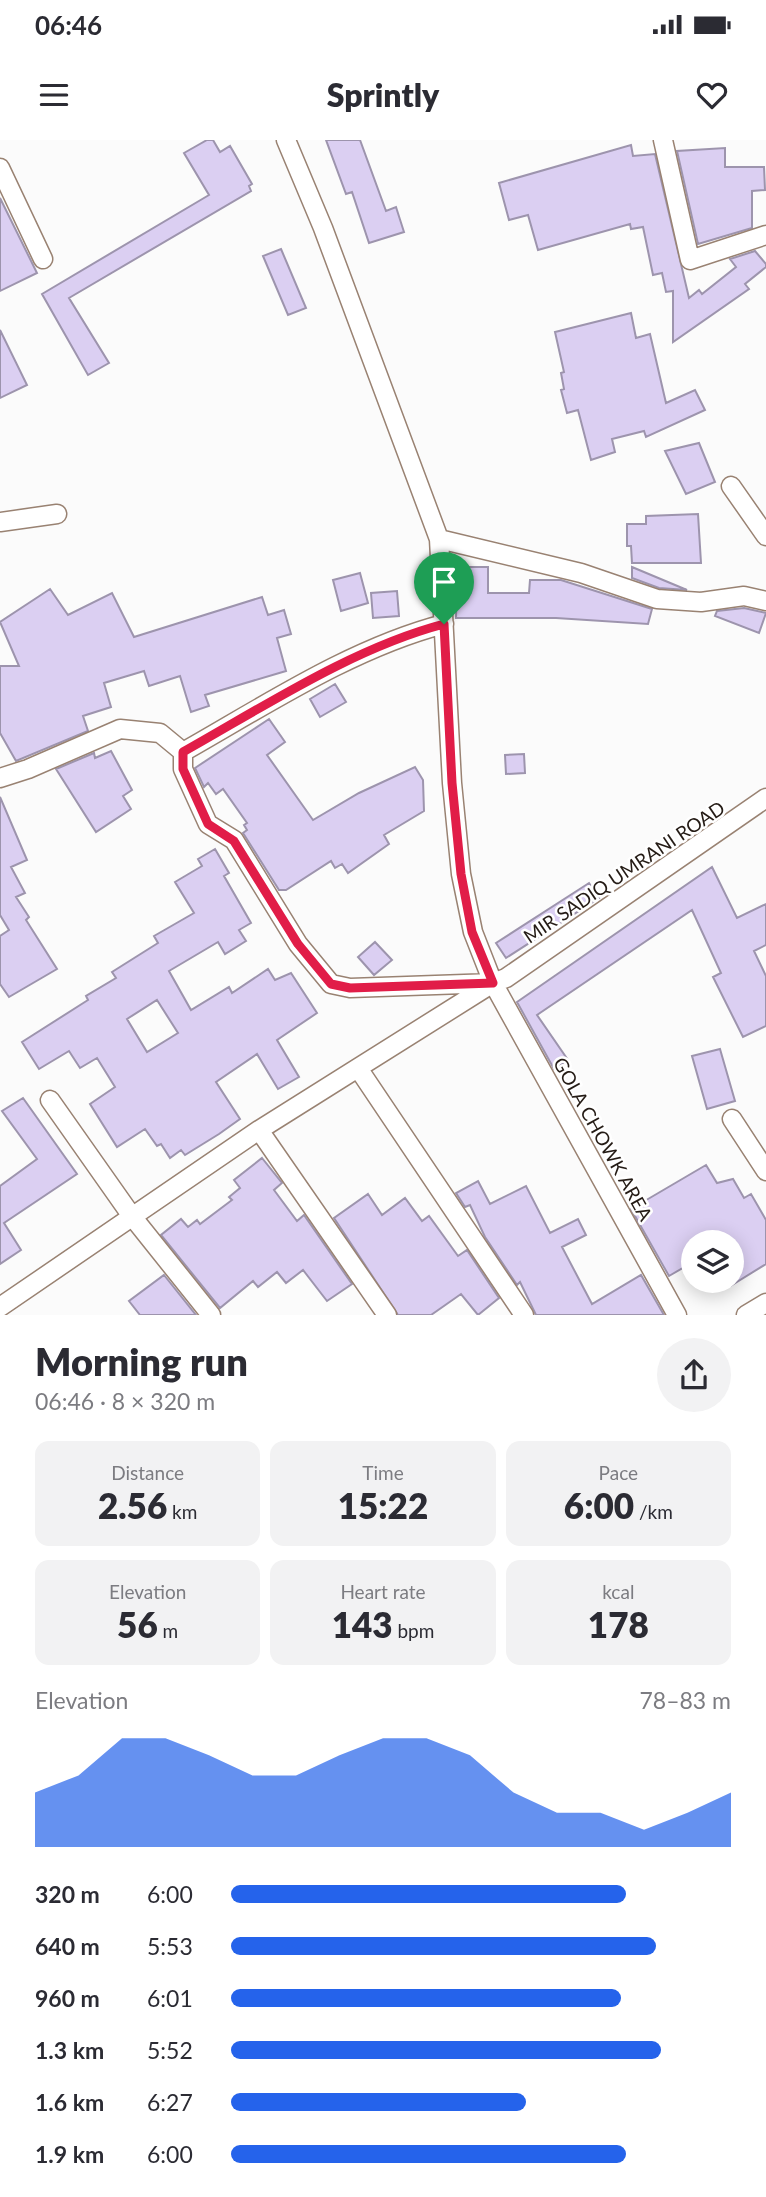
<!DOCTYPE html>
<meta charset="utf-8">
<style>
:root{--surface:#fff;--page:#f2f2f3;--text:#2b2b33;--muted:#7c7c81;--accent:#2563eb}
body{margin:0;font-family:Lato,sans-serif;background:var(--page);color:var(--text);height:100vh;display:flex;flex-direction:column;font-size:26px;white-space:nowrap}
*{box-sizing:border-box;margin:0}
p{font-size:23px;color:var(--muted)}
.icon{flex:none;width:38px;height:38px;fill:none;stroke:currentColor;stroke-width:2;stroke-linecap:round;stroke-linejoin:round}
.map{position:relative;height:1175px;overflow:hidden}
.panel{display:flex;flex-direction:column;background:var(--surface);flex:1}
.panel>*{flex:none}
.buttons{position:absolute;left:681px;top:1090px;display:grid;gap:14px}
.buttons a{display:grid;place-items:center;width:63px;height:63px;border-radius:50%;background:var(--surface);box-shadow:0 4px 18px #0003;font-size:35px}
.pin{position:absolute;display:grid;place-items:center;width:60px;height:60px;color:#fff;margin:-72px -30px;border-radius:50% 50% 50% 0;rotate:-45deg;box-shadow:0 0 7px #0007}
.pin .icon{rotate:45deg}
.round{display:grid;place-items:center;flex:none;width:74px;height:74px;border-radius:37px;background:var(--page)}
.summary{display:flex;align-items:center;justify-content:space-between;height:119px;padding:0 35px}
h1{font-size:38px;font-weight:800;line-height:52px}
.figures{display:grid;grid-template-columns:repeat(3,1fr);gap:10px;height:119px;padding:7px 35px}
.figures div{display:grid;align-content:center;border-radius:14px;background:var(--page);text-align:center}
.figures b{font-size:35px;font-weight:800}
.figures small{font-size:19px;font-weight:400}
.figures p{font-size:19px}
.chart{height:196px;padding:14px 35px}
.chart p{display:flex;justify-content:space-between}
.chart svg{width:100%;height:126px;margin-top:7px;fill:var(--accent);opacity:.7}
ul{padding:0 35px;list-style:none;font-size:23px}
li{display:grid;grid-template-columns:112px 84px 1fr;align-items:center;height:52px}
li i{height:18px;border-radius:9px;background:var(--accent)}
.status{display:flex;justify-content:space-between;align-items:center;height:49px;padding:0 35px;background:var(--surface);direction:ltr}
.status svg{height:19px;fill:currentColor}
header{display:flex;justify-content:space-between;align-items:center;height:91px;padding:0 35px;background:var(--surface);font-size:32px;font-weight:800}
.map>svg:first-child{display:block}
</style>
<div class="status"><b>06:46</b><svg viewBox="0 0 49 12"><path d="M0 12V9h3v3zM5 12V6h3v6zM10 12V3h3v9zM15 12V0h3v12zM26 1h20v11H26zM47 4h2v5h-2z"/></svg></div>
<header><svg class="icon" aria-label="menu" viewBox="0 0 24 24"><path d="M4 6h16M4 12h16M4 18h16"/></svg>Sprintly<svg class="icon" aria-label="heart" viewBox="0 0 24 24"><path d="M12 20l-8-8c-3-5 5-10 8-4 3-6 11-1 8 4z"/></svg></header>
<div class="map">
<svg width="766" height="1175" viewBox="0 0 766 1175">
<rect width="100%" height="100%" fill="#fbfbfb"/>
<!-- building -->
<path fill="#dbcff2" stroke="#9d94ad" stroke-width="2" fill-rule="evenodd" d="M 207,0 L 213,0 L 220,12 L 230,6 L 252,44 L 249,46 L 251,51 L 69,158 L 109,223 L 88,235 L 42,154 L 209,55 L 184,13 Z
M 326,0 L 360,0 L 386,71 L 396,67 L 404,92 L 369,103 L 352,52 L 346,54 Z
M 631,5 L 633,16 L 655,14 L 689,158 L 699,150 L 702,154 L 736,127 L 730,119 L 755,111 L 766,124 L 766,127 L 745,144 L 749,149 L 673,202 L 673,151 L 666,152 L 662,133 L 653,135 L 643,87 L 631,89 L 630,84 L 538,110 L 528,75 L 509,80 L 499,43 Z
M 725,8 L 725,27 L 764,27 L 765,50 L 752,51 L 752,88 L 698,104 L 677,11 Z
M 0,58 L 37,133 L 0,151 Z
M 281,109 L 306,168 L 288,175 L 263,116 Z
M 631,173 L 636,198 L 650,194 L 666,263 L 695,250 L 705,270 L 646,297 L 644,291 L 612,299 L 615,312 L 591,320 L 578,270 L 567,273 L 561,250 L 564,249 L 561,233 L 564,232 L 555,192 Z
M 0,190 L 27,245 L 0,258 Z
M 699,303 L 715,342 L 686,354 L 665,311 Z
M 698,374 L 701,423 L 632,423 L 631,406 L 627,406 L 627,384 L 646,384 L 646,376 Z
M 461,427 L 488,427 L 488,453 L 529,453 L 530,440 L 561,440 L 652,469 L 648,484 L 556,478 L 456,478 L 457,437 L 461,437 Z
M 632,427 L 687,450 L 659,448 L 632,438 Z
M 360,433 L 368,463 L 341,471 L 333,440 Z
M 50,449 L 68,475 L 112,453 L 134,497 L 262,457 L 268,475 L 284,470 L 291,494 L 277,498 L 286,531 L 205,555 L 209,566 L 191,572 L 180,536 L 149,546 L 144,531 L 104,543 L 111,567 L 83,576 L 88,591 L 16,621 L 0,593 L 0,526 L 19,526 L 0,482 Z
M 397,451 L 399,476 L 373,478 L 371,453 Z
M 744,468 L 766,473 L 759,493 L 715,476 L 717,471 Z
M 335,544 L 346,562 L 320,577 L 310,559 Z
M 269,579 L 285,602 L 267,615 L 313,680 L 359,653 L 415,627 L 423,640 L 424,671 L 384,695 L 389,704 L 348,733 L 342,724 L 335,728 L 331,721 L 286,750 L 279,750 L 243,693 L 247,690 L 244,685 L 247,683 L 223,649 L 216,654 L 208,643 L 204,647 L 195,628 Z
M 111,611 L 132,650 L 123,656 L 131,669 L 96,692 L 56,629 L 94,613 L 95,618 Z
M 524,614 L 525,633 L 506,634 L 505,615 Z
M 0,657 L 27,720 L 11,727 L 25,753 L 16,757 L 29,777 L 26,780 L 57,829 L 9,857 L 0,844 L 0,796 L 9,790 L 0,775 Z
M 215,709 L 229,733 L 224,736 L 251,783 L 239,790 L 246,801 L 225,814 L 218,802 L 169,831 L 191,870 L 229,847 L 232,853 L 268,829 L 275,840 L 291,833 L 317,873 L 277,900 L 299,937 L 278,949 L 257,914 L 216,942 L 240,979 L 219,994 L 185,1015 L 181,1010 L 170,1018 L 161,1004 L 157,1006 L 145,989 L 117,1007 L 90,964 L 115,947 L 97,918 L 80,928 L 69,911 L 39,929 L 22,902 L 88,860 L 86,856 L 116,838 L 112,832 L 158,803 L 154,796 L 194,773 L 175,742 L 202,726 L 198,719 ZM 157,860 L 178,893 L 147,912 L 127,879 Z
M 712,727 L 737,778 L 766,764 L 766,805 L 754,811 L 766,836 L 766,886 L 743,897 L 713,837 L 721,833 L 692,770 L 537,875 L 568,920 L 554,929 L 517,862 Z
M 589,743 L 599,758 L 506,818 L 496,803 Z
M 375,802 L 392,820 L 374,835 L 358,817 Z
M 720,909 L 735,961 L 707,969 L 692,916 Z
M 23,958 L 77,1034 L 4,1083 L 21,1110 L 0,1124 L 0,1046 L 37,1019 L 2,971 Z
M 262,1018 L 282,1043 L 274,1050 L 297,1081 L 304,1075 L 352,1144 L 327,1161 L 303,1130 L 286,1143 L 277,1132 L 258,1147 L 253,1141 L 220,1168 L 161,1095 L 181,1079 L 188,1087 L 197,1080 L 200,1084 L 232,1060 L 229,1057 L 240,1048 L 234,1040 Z
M 706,1025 L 717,1043 L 733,1039 L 744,1058 L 751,1054 L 766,1080 L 766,1124 L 732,1145 L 732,1102 L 693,1102 L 693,1122 L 669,1136 L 631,1069 Z
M 478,1041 L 490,1064 L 526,1046 L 550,1093 L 578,1079 L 586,1095 L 562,1107 L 592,1164 L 641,1135 L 664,1175 L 536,1175 L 520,1142 L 517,1145 L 485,1097 L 470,1065 L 465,1067 L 456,1053 Z
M 368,1054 L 382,1075 L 405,1058 L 422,1081 L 429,1076 L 458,1116 L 467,1110 L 499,1158 L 478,1175 L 461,1154 L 431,1175 L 398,1175 L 334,1078 Z
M 164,1135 L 196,1175 L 140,1175 L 129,1161 Z"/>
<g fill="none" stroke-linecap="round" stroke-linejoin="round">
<defs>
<path id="street" d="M 286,0 L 323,88 L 439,399 L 452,643 L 461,734 L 473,792 L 493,843 L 677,1175
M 663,0 L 690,120 L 766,95
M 0,28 L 43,119
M 731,346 L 766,396
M 0,382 L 57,374
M 439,399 L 581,433 L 657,459 L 701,462 L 744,456 L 766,461
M 444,484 C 352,508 266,565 183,612 L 183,629 L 208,684 L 234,700 L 298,804 L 331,844 L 350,848 L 493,843
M 0,638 L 28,629 L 120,589 L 160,593 L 183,612
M 358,928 L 524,1175
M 50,960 L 131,1075 L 211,1175
M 732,979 L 766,1031
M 259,990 L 387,1175
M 0,1167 L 259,990 L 493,843 L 506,838 L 766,658
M 746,1175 L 766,1163"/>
</defs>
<!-- street casing -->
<use href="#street" stroke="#998272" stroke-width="21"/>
<!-- street -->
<use href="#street" stroke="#fff" stroke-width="18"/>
</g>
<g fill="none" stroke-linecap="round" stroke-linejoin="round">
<defs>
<path id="route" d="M 444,484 L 452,643 L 461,734 L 472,792 L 493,843 L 350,848 L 331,844 L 298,804 L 234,701 L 208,684 L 183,629 L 183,612 C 265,566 353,508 444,484 Z"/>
</defs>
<!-- route casing -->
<use href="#route" stroke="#fff" stroke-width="14"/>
<!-- route -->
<use href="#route" stroke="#e11d48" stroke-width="9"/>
</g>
<g text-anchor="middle" stroke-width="5" stroke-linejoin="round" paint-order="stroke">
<!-- street labels -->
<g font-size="19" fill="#241b15" stroke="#fff">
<text transform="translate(624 732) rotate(-34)" y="7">MIR SADIQ UMRANI ROAD</text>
<text transform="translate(603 999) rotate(61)" y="7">GOLA CHOWK AREA</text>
</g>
</g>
</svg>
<div class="buttons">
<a><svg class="icon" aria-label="layers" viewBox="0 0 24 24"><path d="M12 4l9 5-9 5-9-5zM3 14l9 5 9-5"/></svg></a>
</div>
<div class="pin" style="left:444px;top:484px;background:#1e9e55"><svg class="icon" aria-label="arrive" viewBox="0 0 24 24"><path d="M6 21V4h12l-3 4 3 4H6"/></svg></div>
</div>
<section class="panel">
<div class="summary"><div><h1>Morning run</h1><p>06:46 · 8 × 320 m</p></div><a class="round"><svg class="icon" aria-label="share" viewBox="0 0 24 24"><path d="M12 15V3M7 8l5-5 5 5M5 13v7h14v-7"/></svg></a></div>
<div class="figures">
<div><p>Distance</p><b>2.56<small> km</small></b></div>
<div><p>Time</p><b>15:22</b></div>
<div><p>Pace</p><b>6:00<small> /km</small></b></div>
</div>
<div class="figures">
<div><p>Elevation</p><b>56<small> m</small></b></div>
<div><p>Heart rate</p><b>143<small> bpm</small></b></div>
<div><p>kcal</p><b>178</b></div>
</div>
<div class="chart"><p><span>Elevation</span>78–83 m</p>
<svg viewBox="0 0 160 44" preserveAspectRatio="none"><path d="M0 44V25L10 19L20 6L30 6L40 12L50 19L60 19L70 12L80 6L90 6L100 12L110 25L120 32L130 32L140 38L150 32L160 25V44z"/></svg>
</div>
<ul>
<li><b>320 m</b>6:00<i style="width:79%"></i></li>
<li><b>640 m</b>5:53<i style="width:85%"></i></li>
<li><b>960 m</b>6:01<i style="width:78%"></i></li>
<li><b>1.3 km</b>5:52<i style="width:86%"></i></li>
<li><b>1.6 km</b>6:27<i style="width:59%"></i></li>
<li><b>1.9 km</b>6:00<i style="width:79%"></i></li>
</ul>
</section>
